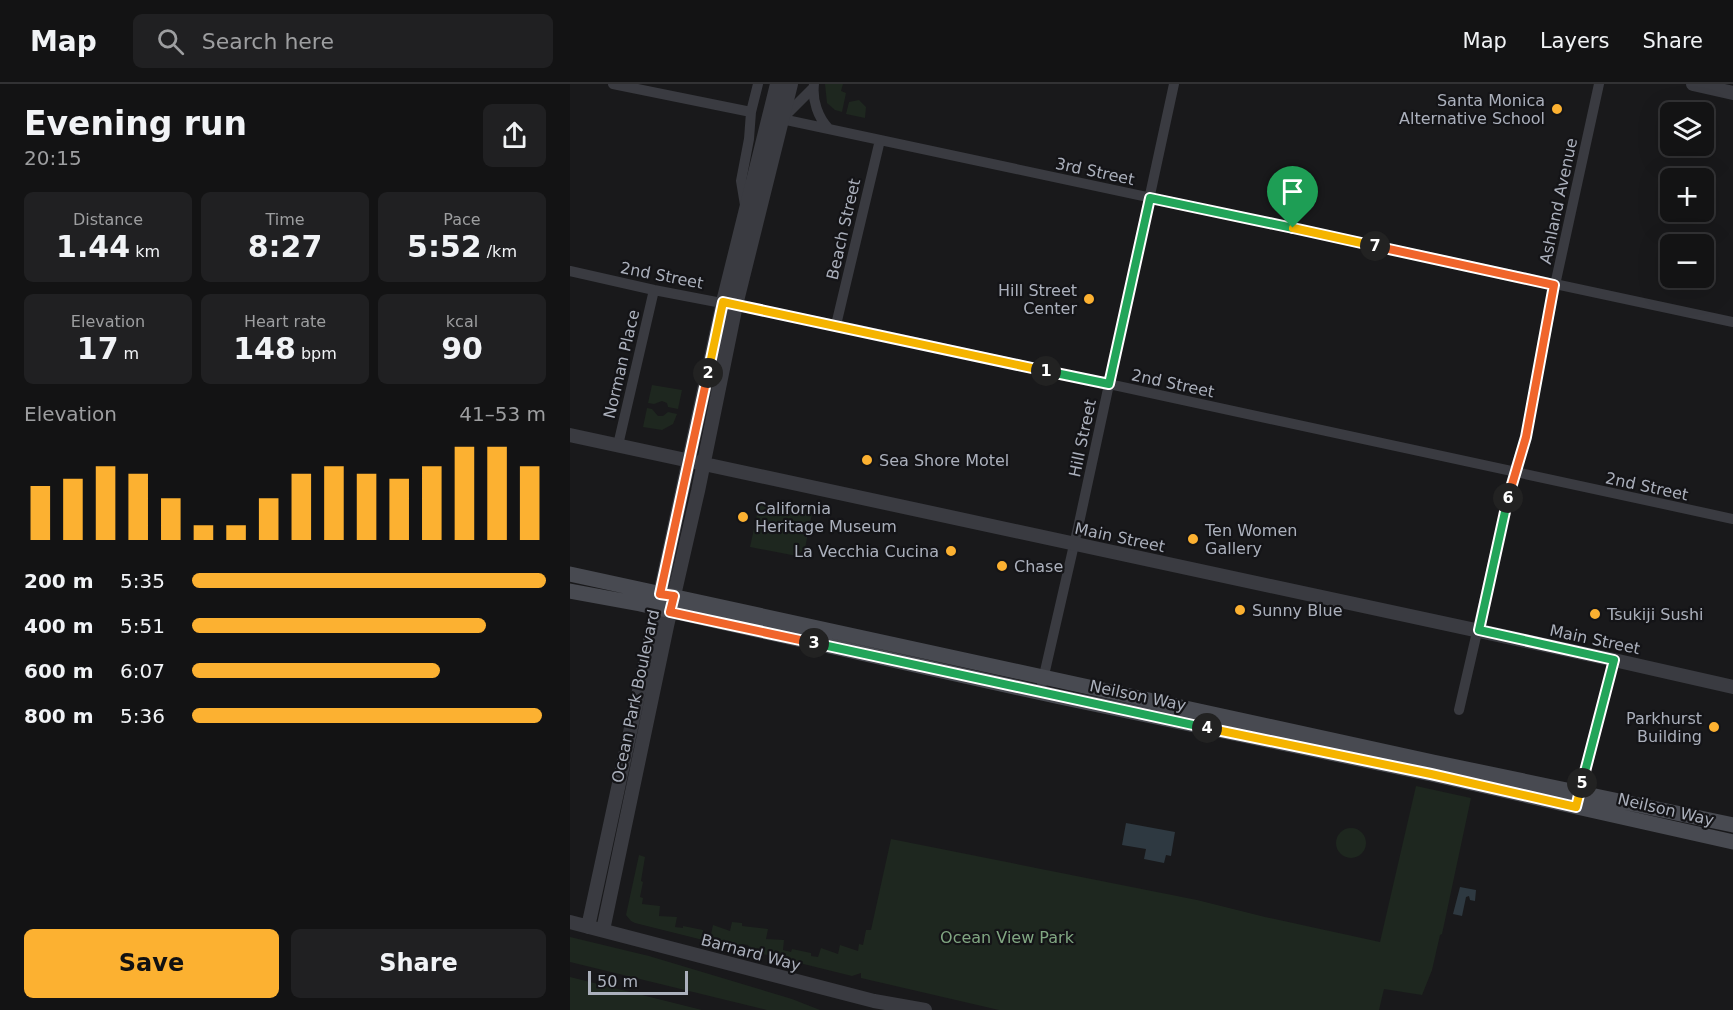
<!DOCTYPE html>
<meta charset="utf-8">
<style>
:root{--surface:#131314;--page:#202022;--text:#f1f3f6;--muted:#9d9ea0;--line:#323234;--accent:#fcb131}
body{margin:0;font-family:"DejaVu Sans",sans-serif;background:var(--page);color:var(--text);height:100vh;display:flex;flex-direction:column;font-size:22px;white-space:nowrap}
*{box-sizing:border-box;margin:0}
p{font-size:20px;color:var(--muted)}
.icon{flex:none;width:33px;height:33px;fill:none;stroke:currentColor;stroke-width:2;stroke-linecap:round;stroke-linejoin:round}
.map{position:relative;flex:1;overflow:hidden}
.sheet{display:flex;flex-direction:column;background:var(--surface);width:570px}
.sheet>*{flex:none}
.buttons{position:absolute;left:1090px;top:18px;display:grid;gap:12px}
.buttons a{display:grid;place-items:center;width:54px;height:54px;border-radius:9px;background:var(--surface);box-shadow:0 6px 24px #0002,0 0 0 2px var(--line);font-size:30px}
.scale{position:absolute;left:18px;bottom:15px;width:100px;box-sizing:border-box;padding-left:6px;border:3px solid #abb0bc;border-top:0;font-size:16px;line-height:21px;white-space:nowrap;color:#abb0bc;-webkit-text-stroke:4px #141417;paint-order:stroke}
.pin{position:absolute;display:grid;place-items:center;width:51px;height:51px;color:#fff;margin:-62px -26px;border-radius:50% 50% 50% 0;rotate:-45deg;box-shadow:0 0 6px #0007}
.pin .icon{rotate:45deg}
.km{position:absolute;width:30px;height:30px;margin:-15px;border-radius:50%;background:#222;color:#fff;font-size:16px;line-height:30px;text-align:center}
.round{display:grid;place-items:center;flex:none;width:63px;height:63px;border-radius:9px;background:var(--page)}
.head{display:flex;align-items:center;justify-content:space-between;height:102px;padding:0 24px}
h1{font-size:33px;font-weight:800;line-height:45px}
.stats{display:grid;grid-template-columns:repeat(3,1fr);gap:9px;height:102px;padding:6px 24px}
.stats div{display:grid;align-content:center;border-radius:9px;background:var(--page);text-align:center}
.stats b{font-size:30px;font-weight:800}
.stats small{font-size:16px;font-weight:400}
.stats p{font-size:16px}
.chart{height:168px;padding:12px 24px}
.chart p{display:flex;justify-content:space-between}
.chart svg{width:100%;height:108px;margin-top:6px;stroke:var(--accent);stroke-width:6}
.button{display:flex;gap:12px;margin-top:auto;padding:12px 24px}
.button a{flex:1;height:69px;border-radius:9px;background:var(--accent);color:#111;font-size:24px;font-weight:800;line-height:69px;text-align:center}
.button a+a{background:var(--page);color:var(--text)}
ul{padding:0 24px;list-style:none;font-size:20px}
li{display:grid;grid-template-columns:96px 72px 1fr;align-items:center;height:45px}
li i{height:15px;border-radius:8px;background:var(--accent)}
header{display:flex;align-items:center;gap:36px;box-sizing:border-box;height:84px;padding:0 30px;background:var(--surface);border-bottom:2px solid var(--line)}
header strong{font-size:28px}
nav{display:flex;gap:33px;margin-inline-start:auto;font-size:21px}
.search{width:420px;height:54px;background:var(--page);display:flex;align-items:center;gap:15px;box-sizing:border-box;padding:0 21px;border-radius:9px;color:var(--muted);font-size:22px}
main{display:flex;flex:1;min-height:0}
.map>svg:first-child{display:block}
</style>
<header>
<strong>Map</strong>
<div class="search"><svg class="icon" aria-label="search" viewBox="0 0 24 24"><circle cx="10" cy="10" r="6"/><path d="M15 15l6 6"/></svg>Search here</div>
<nav><a>Map</a><a>Layers</a><a>Share</a></nav>
</header>
<main>
<section class="sheet">
<div class="head"><div><h1>Evening run</h1><p>20:15</p></div><a class="round"><svg class="icon" aria-label="share" viewBox="0 0 24 24"><path d="M12 15V3M7 8l5-5 5 5M5 13v7h14v-7"/></svg></a></div>
<div class="stats">
<div><p>Distance</p><b>1.44<small> km</small></b></div>
<div><p>Time</p><b>8:27</b></div>
<div><p>Pace</p><b>5:52<small> /km</small></b></div>
</div>
<div class="stats">
<div><p>Elevation</p><b>17<small> m</small></b></div>
<div><p>Heart rate</p><b>148<small> bpm</small></b></div>
<div><p>kcal</p><b>90</b></div>
</div>
<div class="chart"><p><span>Elevation</span>41–53 m</p>
<svg viewBox="0 0 160 44" preserveAspectRatio="none"><path d="M5 44V22M15 44V19M25 44V14M35 44V17M45 44V27M55 44V38M65 44V38M75 44V27M85 44V17M95 44V14M105 44V17M115 44V19M125 44V14M135 44V6M145 44V6M155 44V14"/></svg>
</div>
<ul>
<li><b>200 m</b>5:35<i style="width:100%"></i></li>
<li><b>400 m</b>5:51<i style="width:83%"></i></li>
<li><b>600 m</b>6:07<i style="width:70%"></i></li>
<li><b>800 m</b>5:36<i style="width:99%"></i></li>
</ul>
<div class="button"><a>Save</a><a>Share</a></div>
</section>
<div class="map">
<svg width="1163" height="926" viewBox="0 0 1163 926">
<rect width="100%" height="100%" fill="#19191b"/>
<!-- green -->
<path fill="#1e271f" d="M 255,0 L 273,0 L 271,7 L 276,9 L 272,28 L 265,26 L 257,19 Z
M 289,16 L 296,23 L 295,34 L 276,30 L 279,18 Z
M 82,301 L 112,306 L 108,325 L 98,323 L 97,319 L 92,317 L 84,320 L 78,319 Z
M 77,324 L 82,325 L 88,332 L 93,332 L 98,328 L 107,330 L 103,340 L 92,346 L 73,343 Z
M 190,417 L 242,430 L 235,464 L 227,472 L 180,463 Z
M 846,702 L 901,714 L 872,850 L 870,851 L 862,886 L 852,911 L 814,905 L 809,926 L 429,926 L 291,894 L 291,889 L 282,892 L 181,867 L 178,861 L 172,860 L 165,864 L 65,839 L 61,837 L 56,831 L 69,771 L 75,773 L 71,797 L 73,798 L 70,813 L 73,814 L 72,820 L 90,822 L 89,832 L 107,833 L 105,843 L 113,844 L 113,842 L 133,846 L 133,848 L 141,850 L 143,841 L 160,847 L 162,838 L 172,839 L 172,842 L 198,845 L 196,855 L 214,856 L 213,866 L 221,868 L 222,865 L 241,869 L 241,872 L 248,873 L 251,864 L 268,870 L 270,861 L 288,867 L 289,860 L 293,861 L 296,846 L 301,846 L 321,755 L 627,816 L 695,833 L 810,858 Z
M766 759a15 15 0 1 1 30 0a15 15 0 1 1-30 0Z
M 0,853 L 79,872 L 222,915 L 250,926 L 197,926 L 0,878 Z
M 0,893 L 132,926 L 0,926 Z"/>
<!-- water -->
<path fill="#2e3941" d="M 556,739 L 605,748 L 601,772 L 596,771 L 594,779 L 574,775 L 576,765 L 552,761 Z
M 890,803 L 906,806 L 905,817 L 900,816 L 899,812 L 896,813 L 892,832 L 883,830 Z"/>
<g fill="none" stroke-linecap="round" stroke-linejoin="round">
<!-- minor -->
<path stroke="#3a3b41" stroke-width="10" d="M 43,0 L 181,28
M 244,0 C 242,16 248,34 259,45
M 207,34 L 1163,238
M 212,35 L 243,4
M 175,121 L 171,97 L 179,55 L 181,28 L 188,0
M 0,187 L 84,206 L 266,241 L 1163,435
M 266,241 L 310,56
M 48,361 L 84,206
M 472,600 L 509,439 L 604,0
M 889,626 L 944,388 L 956,353 L 985,201 L 1029,0
M 1009,714 L 1044,576"/>
<!-- tertiary -->
<path stroke="#3a3b41" stroke-width="14" d="M 1123,0 L 1163,9
M 0,351 L 1044,576 L 1163,603
M 0,838 L 304,917 L 355,926
M 18,843 L 153,218 L 207,0
M 33,846 L 97,542 L 128,407 L 166,221 L 221,0"/>
<!-- secondary -->
<path stroke="#484a51" stroke-width="15" d="M 0,490 L 863,678 L 1163,741
M 0,507 L 70,520 L 490,613 L 861,690 L 1163,758"/>
</g>
<g fill="none" stroke-linecap="round" stroke-linejoin="round">
<defs>
<path id="split-1" d="M 476,287 L 539,300 L 580,114 L 723,144"/>
<path id="split-2" d="M 138,289 L 153,218 L 476,287"/>
<path id="split-3" d="M 138,289 L 90,510 L 104,512 L 100,528 L 244,559"/>
<path id="split-4" d="M 244,559 L 637,644"/>
<path id="split-5" d="M 637,644 L 861,690 L 1006,723 L 1012,699"/>
<path id="split-6" d="M 938,414 L 909,546 L 1044,576 L 1012,699"/>
<path id="split-7" d="M 805,162 L 984,201 L 956,353 L 938,414"/>
<path id="split-8" d="M 723,144 L 805,162"/>
</defs>
<!-- split-1 casing -->
<use href="#split-1" stroke="#fff" stroke-width="12"/>
<!-- split-2 casing -->
<use href="#split-2" stroke="#fff" stroke-width="12"/>
<!-- split-3 casing -->
<use href="#split-3" stroke="#fff" stroke-width="12"/>
<!-- split-4 casing -->
<use href="#split-4" stroke="#fff" stroke-width="12"/>
<!-- split-5 casing -->
<use href="#split-5" stroke="#fff" stroke-width="12"/>
<!-- split-6 casing -->
<use href="#split-6" stroke="#fff" stroke-width="12"/>
<!-- split-7 casing -->
<use href="#split-7" stroke="#fff" stroke-width="12"/>
<!-- split-8 casing -->
<use href="#split-8" stroke="#fff" stroke-width="12"/>
<!-- split-1 -->
<use href="#split-1" stroke="#22a559" stroke-width="8"/>
<!-- split-2 -->
<use href="#split-2" stroke="#f5b400" stroke-width="8"/>
<!-- split-3 -->
<use href="#split-3" stroke="#f0652b" stroke-width="8"/>
<!-- split-4 -->
<use href="#split-4" stroke="#22a559" stroke-width="8"/>
<!-- split-5 -->
<use href="#split-5" stroke="#f5b400" stroke-width="8"/>
<!-- split-6 -->
<use href="#split-6" stroke="#22a559" stroke-width="8"/>
<!-- split-7 -->
<use href="#split-7" stroke="#f0652b" stroke-width="8"/>
<!-- split-8 -->
<use href="#split-8" stroke="#f5b400" stroke-width="8"/>
</g>
<!-- markers -->
<g fill="#fcb131" stroke="#141417" stroke-width="2">
<circle cx="987" cy="25" r="6"/>
<circle cx="519" cy="215" r="6"/>
<circle cx="297" cy="376" r="6"/>
<circle cx="173" cy="433" r="6"/>
<circle cx="623" cy="455" r="6"/>
<circle cx="381" cy="467" r="6"/>
<circle cx="432" cy="482" r="6"/>
<circle cx="670" cy="526" r="6"/>
<circle cx="1025" cy="530" r="6"/>
<circle cx="1144" cy="643" r="6"/>
</g>
<g text-anchor="middle" stroke-width="4.5" stroke-linejoin="round" paint-order="stroke">
<!-- poi labels -->
<g font-size="16" fill="#abb0bc" stroke="#141417" text-anchor="start">
<text x="975" y="22" text-anchor="end">Santa Monica<tspan x="975" dy="18">Alternative School</tspan></text>
<text x="507" y="212" text-anchor="end">Hill Street<tspan x="507" dy="18">Center</tspan></text>
<text x="309" y="382">Sea Shore Motel</text>
<text x="185" y="430">California<tspan x="185" dy="18">Heritage Museum</tspan></text>
<text x="635" y="452">Ten Women<tspan x="635" dy="18">Gallery</tspan></text>
<text x="369" y="473" text-anchor="end">La Vecchia Cucina</text>
<text x="444" y="488">Chase</text>
<text x="682" y="532">Sunny Blue</text>
<text x="1037" y="536">Tsukiji Sushi</text>
<text x="1132" y="640" text-anchor="end">Parkhurst<tspan x="1132" dy="18">Building</tspan></text>
</g>
<!-- street labels -->
<g font-size="16" fill="#abb0bc" stroke="#141417">
<text transform="translate(525 87) rotate(12)" y="6">3rd Street</text>
<text transform="translate(988 117) rotate(-78)" y="6">Ashland Avenue</text>
<text transform="translate(273 145) rotate(-77)" y="6">Beach Street</text>
<text transform="translate(92 191) rotate(11)" y="6">2nd Street</text>
<text transform="translate(51 280) rotate(-77)" y="6">Norman Place</text>
<text transform="translate(603 299) rotate(12)" y="6">2nd Street</text>
<text transform="translate(512 354) rotate(-78)" y="6">Hill Street</text>
<text transform="translate(1077 402) rotate(12)" y="6">2nd Street</text>
<text transform="translate(550 453) rotate(12)" y="6">Main Street</text>
<text transform="translate(1025 555) rotate(12)" y="6">Main Street</text>
<text transform="translate(568 611) rotate(12)" y="6">Neilson Way</text>
<text transform="translate(65 612) rotate(-78)" y="6">Ocean Park Boulevard</text>
<text transform="translate(1096 725) rotate(13)" y="6">Neilson Way</text>
<text transform="translate(181 868) rotate(15)" y="6">Barnard Way</text>
</g>
<!-- park labels -->
<g font-size="16" fill="#81a782" stroke="#141417">
<text x="437" y="859">Ocean View Park</text>
</g>
</g>
</svg>
<div class="buttons">
<a><svg class="icon" aria-label="layers" viewBox="0 0 24 24"><path d="M12 4l9 5-9 5-9-5zM3 14l9 5 9-5"/></svg></a>
<a>+</a>
<a>−</a>
</div>
<div class="scale">50 m</div>
<div class="pin" style="left:723px;top:144px;background:#1e9e55"><svg class="icon" aria-label="arrive" viewBox="0 0 24 24"><path d="M6 21V4h12l-3 4 3 4H6"/></svg></div>
<b class="km" style="left:476px;top:287px">1</b>
<b class="km" style="left:138px;top:289px">2</b>
<b class="km" style="left:244px;top:559px">3</b>
<b class="km" style="left:637px;top:644px">4</b>
<b class="km" style="left:1012px;top:699px">5</b>
<b class="km" style="left:938px;top:414px">6</b>
<b class="km" style="left:805px;top:162px">7</b>
</div>
</main>
